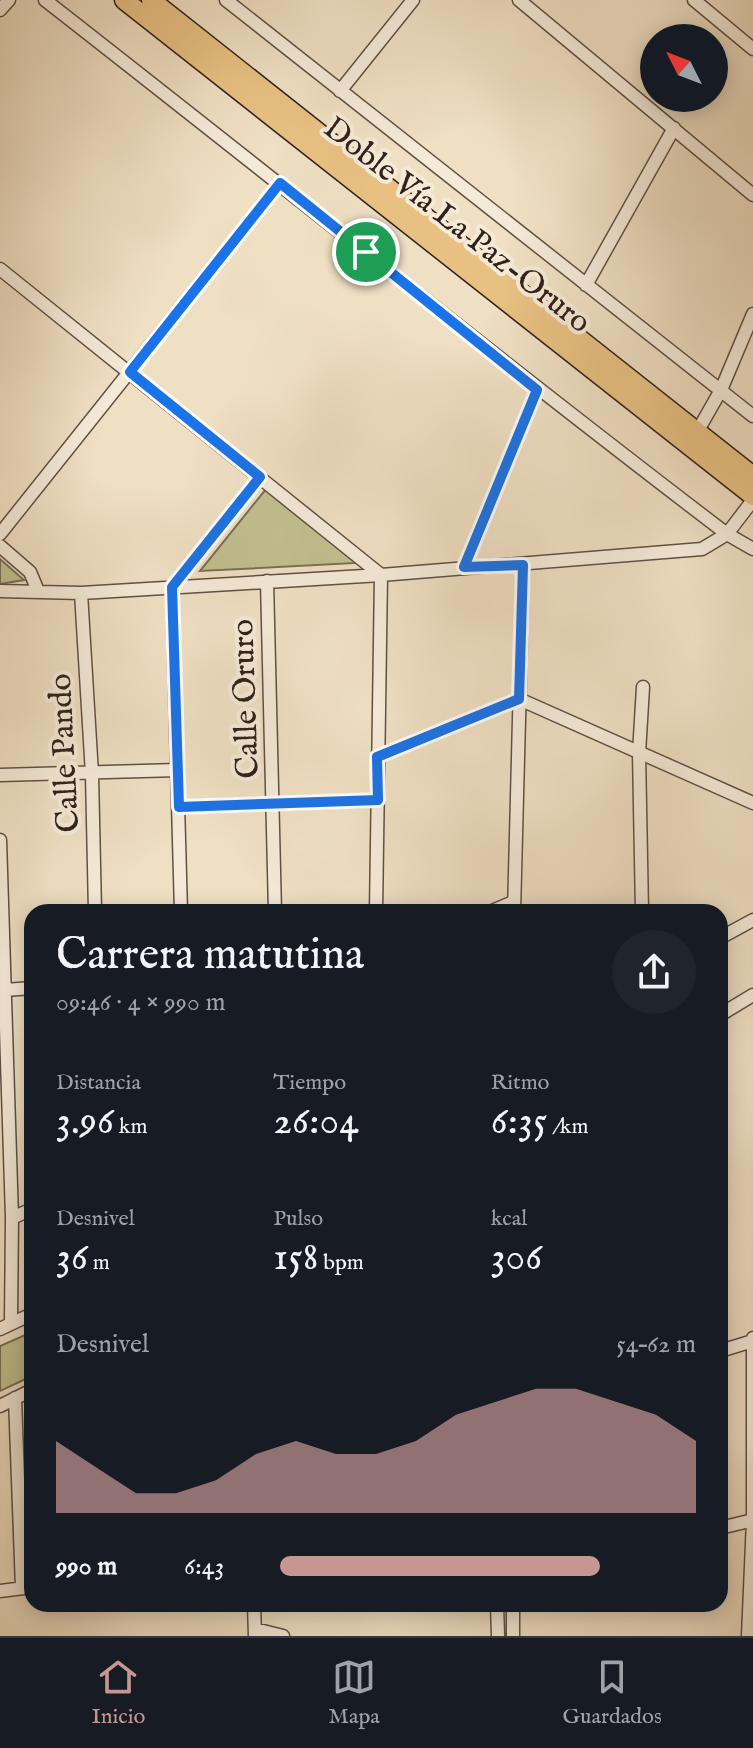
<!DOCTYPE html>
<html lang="es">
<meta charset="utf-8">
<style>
:root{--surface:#171b24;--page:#20242c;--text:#f1f3f6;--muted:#9ea1a6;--line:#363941;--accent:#c59692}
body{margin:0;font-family:"IM FELL English",serif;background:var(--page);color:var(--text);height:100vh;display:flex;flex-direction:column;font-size:30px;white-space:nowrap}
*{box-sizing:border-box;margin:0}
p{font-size:26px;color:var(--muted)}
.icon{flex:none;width:44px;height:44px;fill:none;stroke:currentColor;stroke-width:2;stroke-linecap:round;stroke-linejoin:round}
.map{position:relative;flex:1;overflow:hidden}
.details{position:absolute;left:24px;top:904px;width:704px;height:708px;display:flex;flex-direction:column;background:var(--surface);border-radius:24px;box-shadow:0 4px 20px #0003}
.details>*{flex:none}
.needle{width:52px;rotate:312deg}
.fabs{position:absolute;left:640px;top:24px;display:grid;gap:16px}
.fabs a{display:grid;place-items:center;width:88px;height:88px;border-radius:50%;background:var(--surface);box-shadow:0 4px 20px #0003;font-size:40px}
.pin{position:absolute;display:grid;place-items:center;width:68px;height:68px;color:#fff;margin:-34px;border:4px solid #fff;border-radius:50%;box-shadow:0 2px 8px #0007}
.round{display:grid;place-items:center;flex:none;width:84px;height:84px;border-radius:42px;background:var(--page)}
.overview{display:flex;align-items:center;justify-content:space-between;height:136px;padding:0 32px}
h1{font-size:44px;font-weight:600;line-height:60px}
.metrics{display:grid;grid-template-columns:repeat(3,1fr);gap:12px;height:136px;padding:8px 32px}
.metrics div{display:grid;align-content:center}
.metrics b{font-size:40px;font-weight:600}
.metrics small{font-size:22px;font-weight:400}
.metrics p{font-size:22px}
.chart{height:224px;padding:16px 32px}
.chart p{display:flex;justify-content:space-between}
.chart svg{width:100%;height:144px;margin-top:8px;fill:var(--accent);opacity:.7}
ul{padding:0 32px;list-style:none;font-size:26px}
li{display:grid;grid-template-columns:128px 96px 1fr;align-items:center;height:60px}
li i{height:20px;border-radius:10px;background:var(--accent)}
.tabs{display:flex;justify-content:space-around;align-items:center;height:112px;border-top:2px solid var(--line);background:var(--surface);font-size:22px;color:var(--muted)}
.tabs a{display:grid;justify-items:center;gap:4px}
.tabs .active{color:var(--accent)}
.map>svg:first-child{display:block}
</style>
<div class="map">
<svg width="753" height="1636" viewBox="0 0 753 1636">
<rect width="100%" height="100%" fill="#efdfc3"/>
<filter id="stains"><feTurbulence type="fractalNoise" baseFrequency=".0025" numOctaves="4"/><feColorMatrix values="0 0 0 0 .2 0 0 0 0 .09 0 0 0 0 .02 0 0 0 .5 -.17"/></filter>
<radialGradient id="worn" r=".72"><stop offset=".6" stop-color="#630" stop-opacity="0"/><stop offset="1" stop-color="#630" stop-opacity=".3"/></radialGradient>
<!-- green -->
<path fill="#c1bf8e" stroke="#787054" stroke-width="2" d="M 266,489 L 356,563 L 200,571 Z
M 0,559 L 24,580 L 0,584 Z
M 32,1332 L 32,1376 L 0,1391 L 0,1346 Z"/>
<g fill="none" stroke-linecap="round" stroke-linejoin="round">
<defs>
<path id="minor" d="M 45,0 C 272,177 497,359 727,534 L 753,549
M 226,0 L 753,416
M 519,0 L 753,195
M 694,0 L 753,49
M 0,10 L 9,0
M 340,91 L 413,0
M 0,269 L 381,575 L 376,912
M 586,285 L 674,128
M 697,432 L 721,390 L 753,314
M 0,534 L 280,183
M 0,546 L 30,572 L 38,591
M 464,567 L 537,390
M 267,581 L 275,912
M 0,591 L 81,593 L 381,575 L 702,549 L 727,534 L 753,500
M 81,593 L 92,774 L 95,912
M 377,757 L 519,699 L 753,803
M 0,775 L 178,770
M 179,807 L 378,800
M 0,840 L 12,1218 L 11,1323
M 181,912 L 172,587 L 260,477
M 490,912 L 513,902
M 514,912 L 523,565
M 642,912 L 639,753 L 643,687
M 720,938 L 753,920
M 5,990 L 32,988
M 720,1015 L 753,995
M 12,1218 L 32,1209
M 0,1329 L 32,1314
M 720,1351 L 753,1341
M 15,1398 L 22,1588
M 0,1406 L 32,1390
M 720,1528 L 753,1520
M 0,1591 L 32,1587
M 254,1604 L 255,1636
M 497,1604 L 498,1636
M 255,1629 L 283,1636
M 513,1636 L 513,1604
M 748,1636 L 753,1520 L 753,1338"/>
<path id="highway" d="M 124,0 L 753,496
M 151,0 L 753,476"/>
</defs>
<!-- minor casing -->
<use href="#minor" stroke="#605045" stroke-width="15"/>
<!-- highway casing -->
<use href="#highway" stroke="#30211b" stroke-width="21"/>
<!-- minor -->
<use href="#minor" stroke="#f5ead8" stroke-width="12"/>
<!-- highway -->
<use href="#highway" stroke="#e8c082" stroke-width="18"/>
</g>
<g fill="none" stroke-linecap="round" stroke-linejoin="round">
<defs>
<path id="route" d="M 280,183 L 537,390 L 464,567 L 523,565 L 519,699 L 377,757 L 378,800 L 179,807 L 172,587 L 260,477 L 130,372 Z"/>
</defs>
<!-- route casing -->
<use href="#route" stroke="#fff" stroke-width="16"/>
<!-- route -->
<use href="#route" stroke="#1a73e8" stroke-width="10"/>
</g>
<g text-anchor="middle" stroke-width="8" stroke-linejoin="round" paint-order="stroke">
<!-- street labels -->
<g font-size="32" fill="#30211b" stroke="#f5ead8">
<text transform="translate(458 224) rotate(38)" y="11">Doble Vía La Paz-Oruro</text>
<text transform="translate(244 699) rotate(-92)" y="11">Calle Oruro</text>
<text transform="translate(63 753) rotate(-93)" y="11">Calle Pando</text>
</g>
</g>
<rect width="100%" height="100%" filter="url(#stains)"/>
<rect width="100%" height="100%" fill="url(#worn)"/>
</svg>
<div class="fabs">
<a><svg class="needle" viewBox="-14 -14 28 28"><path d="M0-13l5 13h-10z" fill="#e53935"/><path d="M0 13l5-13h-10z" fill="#9ea1a6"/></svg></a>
</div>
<div class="pin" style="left:366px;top:252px;background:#1e9e55"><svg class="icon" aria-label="arrive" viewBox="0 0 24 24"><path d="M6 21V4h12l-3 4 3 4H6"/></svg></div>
<section class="details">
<div class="overview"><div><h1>Carrera matutina</h1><p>09:46 · 4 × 990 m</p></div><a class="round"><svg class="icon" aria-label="share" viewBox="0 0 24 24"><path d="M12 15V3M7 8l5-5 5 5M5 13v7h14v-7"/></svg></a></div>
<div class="metrics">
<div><p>Distancia</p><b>3.96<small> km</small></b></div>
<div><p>Tiempo</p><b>26:04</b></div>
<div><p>Ritmo</p><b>6:35<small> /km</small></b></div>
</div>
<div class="metrics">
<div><p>Desnivel</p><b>36<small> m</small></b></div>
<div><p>Pulso</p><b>158<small> bpm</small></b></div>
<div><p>kcal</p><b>306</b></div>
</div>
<div class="chart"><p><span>Desnivel</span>54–62 m</p>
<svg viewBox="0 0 160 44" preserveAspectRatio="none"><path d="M0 44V22L10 30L20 38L30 38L40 34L50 26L60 22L70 26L80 26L90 22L100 14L110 10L120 6L130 6L140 10L150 14L160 22V44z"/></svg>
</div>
<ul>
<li><b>990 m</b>6:43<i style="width:77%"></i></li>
</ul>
</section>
</div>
<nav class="tabs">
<a class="active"><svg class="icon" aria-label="home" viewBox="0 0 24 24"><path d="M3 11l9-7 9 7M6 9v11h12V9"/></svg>Inicio</a>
<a><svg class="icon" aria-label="map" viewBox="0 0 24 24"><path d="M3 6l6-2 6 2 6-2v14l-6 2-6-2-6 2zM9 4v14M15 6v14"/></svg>Mapa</a>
<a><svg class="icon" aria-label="saved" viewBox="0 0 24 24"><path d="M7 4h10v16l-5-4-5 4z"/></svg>Guardados</a>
</nav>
